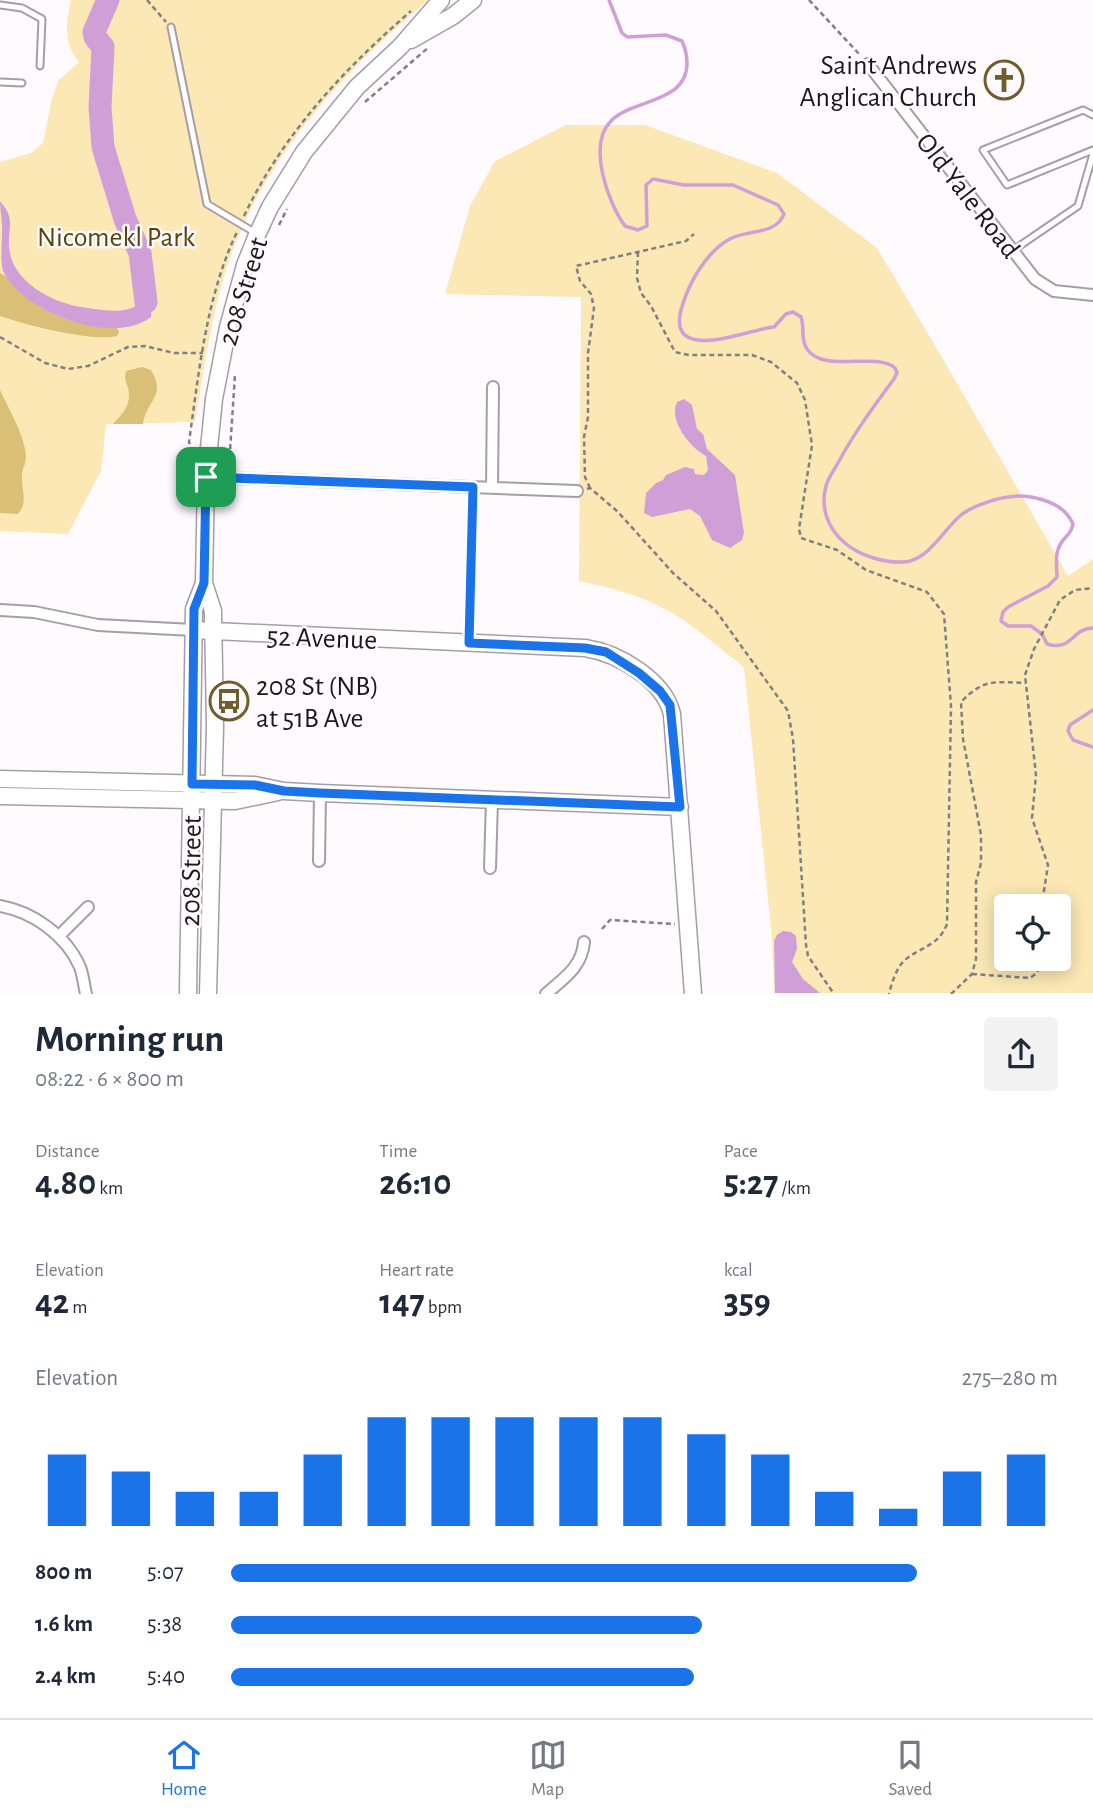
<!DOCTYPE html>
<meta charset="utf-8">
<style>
:root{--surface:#fff;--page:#f2f2f3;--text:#1f2937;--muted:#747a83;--line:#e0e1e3;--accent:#1a73e8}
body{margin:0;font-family:"Alegreya Sans",sans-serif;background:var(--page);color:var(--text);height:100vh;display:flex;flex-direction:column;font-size:26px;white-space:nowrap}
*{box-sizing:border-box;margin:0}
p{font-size:23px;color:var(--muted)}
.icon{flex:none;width:38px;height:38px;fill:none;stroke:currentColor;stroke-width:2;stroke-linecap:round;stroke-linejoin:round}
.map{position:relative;height:994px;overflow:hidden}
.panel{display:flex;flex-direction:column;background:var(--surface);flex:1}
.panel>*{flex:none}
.buttons{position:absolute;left:994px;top:894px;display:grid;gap:14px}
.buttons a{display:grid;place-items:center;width:77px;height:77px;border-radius:7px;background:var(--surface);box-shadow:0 4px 18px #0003;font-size:35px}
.pin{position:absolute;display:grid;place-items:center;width:60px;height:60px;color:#fff;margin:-30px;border-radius:14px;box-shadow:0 4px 10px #0006}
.round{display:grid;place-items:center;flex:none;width:74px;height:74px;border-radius:7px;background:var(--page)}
.summary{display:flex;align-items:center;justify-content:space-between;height:119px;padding:0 35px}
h1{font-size:38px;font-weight:600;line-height:52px}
.metrics{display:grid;grid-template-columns:repeat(3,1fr);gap:10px;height:119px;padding:7px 35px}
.metrics div{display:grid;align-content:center}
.metrics b{font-size:35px;font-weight:600}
.metrics small{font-size:19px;font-weight:400}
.metrics p{font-size:19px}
.chart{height:196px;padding:14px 35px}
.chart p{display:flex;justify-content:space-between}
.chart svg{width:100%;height:126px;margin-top:7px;stroke:var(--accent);stroke-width:6}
ul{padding:0 35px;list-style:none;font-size:23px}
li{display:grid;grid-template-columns:112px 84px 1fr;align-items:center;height:52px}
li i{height:18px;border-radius:9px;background:var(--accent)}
.menu{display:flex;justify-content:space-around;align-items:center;height:98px;border-top:2px solid var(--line);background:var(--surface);font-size:19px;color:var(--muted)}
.menu a{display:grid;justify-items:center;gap:4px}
.menu .active{color:var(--accent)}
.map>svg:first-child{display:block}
</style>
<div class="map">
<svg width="1093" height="994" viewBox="0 0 1093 994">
<rect width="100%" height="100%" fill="#fefafe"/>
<!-- green -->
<path fill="#fbe8b5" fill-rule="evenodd" d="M 71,0 L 428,0 C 346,70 272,148 233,250 C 212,306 205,365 195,422 L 106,424 L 101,471 L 68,534 L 0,531 L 0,162 L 31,153 L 43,143 L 52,98 L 59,80 L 79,62 C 63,42 66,25 71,0 Z
M 566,125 L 645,125 L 777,173 L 877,248 L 943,359 L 1068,576 L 1093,559 L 1093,993 L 774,993 L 772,938 L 744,667 C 715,645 687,618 653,603 C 630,593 605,586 579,581 L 581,297 L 445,294 L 470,206 L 495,161 ZM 1006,906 L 1059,906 L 1059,959 L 1006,959 Z"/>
<!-- forest -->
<path fill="#dabf77" d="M 0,273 C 11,278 20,291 29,299 C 56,321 83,324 117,328 L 119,332 L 117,336 C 92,342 25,325 0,316 Z
M 142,367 L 151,370 C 167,396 146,401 143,424 L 113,424 C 123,413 132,405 128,388 C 126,381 124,379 126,371 Z
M 0,390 C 9,410 25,435 26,457 C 26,465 21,470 22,478 C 22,493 28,502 18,514 L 0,513 Z"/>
<!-- water -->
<path fill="#d19fd7" d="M 0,201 C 16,220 8,226 9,246 C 11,284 57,305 88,308 C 103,310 122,314 136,306 L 138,296 L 134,270 L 145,272 L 152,298 L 151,317 C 113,347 22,312 3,271 C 0,258 2,246 2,233 C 3,223 0,213 0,201 Z
M 684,399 L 692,405 L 697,429 L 703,434 L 707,449 L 735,475 L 744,533 L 742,540 L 730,548 L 712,540 L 700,516 L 690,509 L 652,517 L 644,513 L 646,493 L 656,483 L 663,480 L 666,475 L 685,467 L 694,469 L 695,474 L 704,475 L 708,470 L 706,456 C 690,448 668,420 677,402 Z
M 783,931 L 791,932 L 796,936 L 797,949 L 792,962 L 803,979 L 820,993 L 775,993 L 774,941 L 777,935 Z"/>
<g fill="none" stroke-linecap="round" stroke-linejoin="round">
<!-- stream -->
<path stroke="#d19fd7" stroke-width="3.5" d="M 609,0 L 622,33 L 627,37 L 666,35 L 682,41 C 685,48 687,54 687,62 C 688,104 633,98 611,121 C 587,145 608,203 625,226 L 638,230 L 647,226 L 646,185 L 653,179 L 684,185 L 733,185 L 778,205 L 784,214 C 776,236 745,229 728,240 C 705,254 688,284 681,310 C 667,366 752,328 774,327 L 786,314 L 793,312 L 801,317 C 805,327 800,339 807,349 C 824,374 874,351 895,368 L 897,373 L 894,379 C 874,406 854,433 838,463 C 834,470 828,478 826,486 C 820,508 828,529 845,543 C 860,556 884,563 904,562 C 929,560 943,530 961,515 C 971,507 982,504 994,500 C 1008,496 1022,494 1036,498 C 1052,502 1066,508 1073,524 C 1071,535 1066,535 1061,543 C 1054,554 1057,566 1057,577 L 1048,586 L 1008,607 L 1003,612 L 1001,621 L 1008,626 L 1031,626 L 1042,634 L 1047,644 C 1072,652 1072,628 1093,628
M 1093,710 L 1070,725 L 1068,731 L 1073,740 L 1093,747"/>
<!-- river -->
<path stroke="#d19fd7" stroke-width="23" d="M 108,0 L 94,32 L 95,37 L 103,47 L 100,107 L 103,147 L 125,219 L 140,253 L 146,302"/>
<defs>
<path id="lane" d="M 0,5 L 22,8 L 42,19 L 40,66
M 171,27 L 207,204 L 254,232
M 0,82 L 22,83
M 1093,115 L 1083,110 L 983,150 L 1007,185 L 1093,150
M 1012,251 L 1078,206 L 1093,154"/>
<path id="street" d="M 868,64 L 1035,279 L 1054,291 L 1093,295
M 206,477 L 577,491
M 492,488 L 493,387
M 0,610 L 34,612 L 98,625 L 193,630
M 319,861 L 320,793
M 490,868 L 492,800
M 0,906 C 33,912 66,935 80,967 C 83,975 84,985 86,994
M 59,936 L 88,907
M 546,994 C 564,978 582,967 584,942"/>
<path id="secondary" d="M 411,40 L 453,16 L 473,0
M 193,630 L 585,648 C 618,653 664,680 672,714 L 693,994
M 0,779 L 255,785 L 284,791 L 320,793 L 680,807
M 0,796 L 235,801 L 278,792
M 188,994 L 194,609 L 204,583
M 208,994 L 215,727 L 213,611 L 204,583 L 206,477 L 214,399 L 228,327 L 245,265 L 257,235 L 270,207 L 304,152 L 357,87 L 400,47 L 441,0"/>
</defs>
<!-- lane casing -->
<use href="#lane" stroke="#a69da8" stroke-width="9"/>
<!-- street casing -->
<use href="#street" stroke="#a69da8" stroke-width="14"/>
<!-- secondary casing -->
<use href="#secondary" stroke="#a69da8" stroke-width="19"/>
<!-- path -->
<path stroke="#827e82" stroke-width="2.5" stroke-dasharray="5 3.5" stroke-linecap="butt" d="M 147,0 L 166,22
M 809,0 L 861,56
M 365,102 L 429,47
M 244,216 C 283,134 343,70 411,11
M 279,225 L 287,209
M 638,252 L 637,278 L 641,293 L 651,306 L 675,352 L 689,355 L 752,355 L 771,362 L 797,383 L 805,400 L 812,445 L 799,529 L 801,538 L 837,550 L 866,570 L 927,592 L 944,614 L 951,706 L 947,924 C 938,948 917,947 902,963 C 896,970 891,985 889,994
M 0,337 L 45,363 L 68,369 L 88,366 L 128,347 L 145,346 L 174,353 L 203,353
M 193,452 L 189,442 C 199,372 206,297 237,232
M 229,466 L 235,375
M 590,488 L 585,477 L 584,437 L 588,417 L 588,353 L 594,308 L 591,294 L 580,281 L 576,266 L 686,241 L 694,234
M 587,489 L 590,488 L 618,512 L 673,573 L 716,611 L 788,711 L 793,739 L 806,945 L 808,956 L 834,994
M 469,629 L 473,500
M 1035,906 L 1043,897 L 1048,865 L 1032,818 L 1036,775 L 1025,675 L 1034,649 L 1060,600 L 1075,590 L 1093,588
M 602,929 L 610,920 L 675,924
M 972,974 L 1030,978 L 1037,973 L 1042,959
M 951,994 L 972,974 L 976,959 L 976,882 L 981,863 L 981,835 L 963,739 L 961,702 C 984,678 995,682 1026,683"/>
<!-- lane -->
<use href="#lane" stroke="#fff" stroke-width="5"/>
<!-- street -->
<use href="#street" stroke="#fff" stroke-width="10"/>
<!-- secondary -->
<use href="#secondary" stroke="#fff" stroke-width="16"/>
</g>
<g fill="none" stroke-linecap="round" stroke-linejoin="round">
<defs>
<path id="route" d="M 206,477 L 473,487 L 469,643 L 585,648 L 606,652 L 639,673 L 660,691 L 670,705 L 680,807 L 320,793 L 284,791 L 255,785 L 192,784 L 194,609 L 204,583 Z"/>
</defs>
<!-- route casing -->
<use href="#route" stroke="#fff" stroke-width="14"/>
<!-- route -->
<use href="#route" stroke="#1a73e8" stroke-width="9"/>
</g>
<!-- icons -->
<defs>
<symbol id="church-ring" viewBox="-11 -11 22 22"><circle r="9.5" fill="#fefafe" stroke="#6f5d2b" stroke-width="1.5"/><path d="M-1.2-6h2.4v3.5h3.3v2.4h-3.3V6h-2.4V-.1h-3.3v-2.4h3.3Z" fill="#6f5d2b"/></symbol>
<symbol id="bus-ring" viewBox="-11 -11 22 22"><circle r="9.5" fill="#fefafe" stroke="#6f5d2b" stroke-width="1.5"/><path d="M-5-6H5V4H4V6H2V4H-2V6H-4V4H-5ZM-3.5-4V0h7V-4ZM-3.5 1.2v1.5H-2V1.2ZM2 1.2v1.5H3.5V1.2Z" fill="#6f5d2b"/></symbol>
</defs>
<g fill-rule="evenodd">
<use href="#church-ring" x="982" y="58" width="44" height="44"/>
<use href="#bus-ring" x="207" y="679" width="44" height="44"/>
</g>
<g text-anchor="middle" stroke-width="5" stroke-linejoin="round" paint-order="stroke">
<!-- poi labels -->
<g font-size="28" fill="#1b171b" stroke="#fefafe" text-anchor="end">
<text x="977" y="74">Saint Andrews<tspan x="977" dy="32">Anglican Church</tspan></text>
<text x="256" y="695" text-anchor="start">208 St (NB)<tspan x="256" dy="32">at 51B Ave</tspan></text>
</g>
<!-- street labels -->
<g font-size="28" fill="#1b171b" stroke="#fefafe">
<text transform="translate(969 195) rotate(52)" y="10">Old Yale Road</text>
<text transform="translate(242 291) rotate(-73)" y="10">208 Street</text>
<text transform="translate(322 637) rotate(2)" y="10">52 Avenue</text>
<text transform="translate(190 871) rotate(-89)" y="10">208 Street</text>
</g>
<!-- park labels -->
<g font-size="28" fill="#564409" stroke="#fefafe">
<text x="116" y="246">Nicomekl Park</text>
</g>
</g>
</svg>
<div class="buttons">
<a><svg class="icon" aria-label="locate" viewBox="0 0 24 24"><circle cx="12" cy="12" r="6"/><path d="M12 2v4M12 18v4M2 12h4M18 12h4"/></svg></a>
</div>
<div class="pin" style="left:206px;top:477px;background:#1e9e55"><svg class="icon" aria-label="arrive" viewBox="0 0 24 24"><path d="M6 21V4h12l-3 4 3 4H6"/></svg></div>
</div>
<section class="panel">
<div class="summary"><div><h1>Morning run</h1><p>08:22 · 6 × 800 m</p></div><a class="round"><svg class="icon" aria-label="share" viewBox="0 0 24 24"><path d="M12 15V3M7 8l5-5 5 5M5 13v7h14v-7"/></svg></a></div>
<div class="metrics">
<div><p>Distance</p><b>4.80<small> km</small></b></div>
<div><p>Time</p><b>26:10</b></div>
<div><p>Pace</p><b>5:27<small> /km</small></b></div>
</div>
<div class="metrics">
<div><p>Elevation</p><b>42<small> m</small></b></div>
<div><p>Heart rate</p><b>147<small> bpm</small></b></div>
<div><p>kcal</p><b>359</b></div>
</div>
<div class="chart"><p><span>Elevation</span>275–280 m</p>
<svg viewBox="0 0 160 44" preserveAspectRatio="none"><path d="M5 44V19M15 44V25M25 44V32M35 44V32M45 44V19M55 44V6M65 44V6M75 44V6M85 44V6M95 44V6M105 44V12M115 44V19M125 44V32M135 44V38M145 44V25M155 44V19"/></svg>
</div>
<ul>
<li><b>800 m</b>5:07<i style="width:83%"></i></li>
<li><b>1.6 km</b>5:38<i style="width:57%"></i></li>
<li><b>2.4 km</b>5:40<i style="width:56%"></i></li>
</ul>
</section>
<nav class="menu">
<a class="active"><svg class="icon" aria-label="home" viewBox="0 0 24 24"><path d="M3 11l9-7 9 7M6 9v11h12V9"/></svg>Home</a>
<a><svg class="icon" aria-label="map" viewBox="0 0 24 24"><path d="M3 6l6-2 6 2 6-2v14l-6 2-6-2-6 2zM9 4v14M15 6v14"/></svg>Map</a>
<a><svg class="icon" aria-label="saved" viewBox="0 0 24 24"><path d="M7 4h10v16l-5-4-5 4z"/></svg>Saved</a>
</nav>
